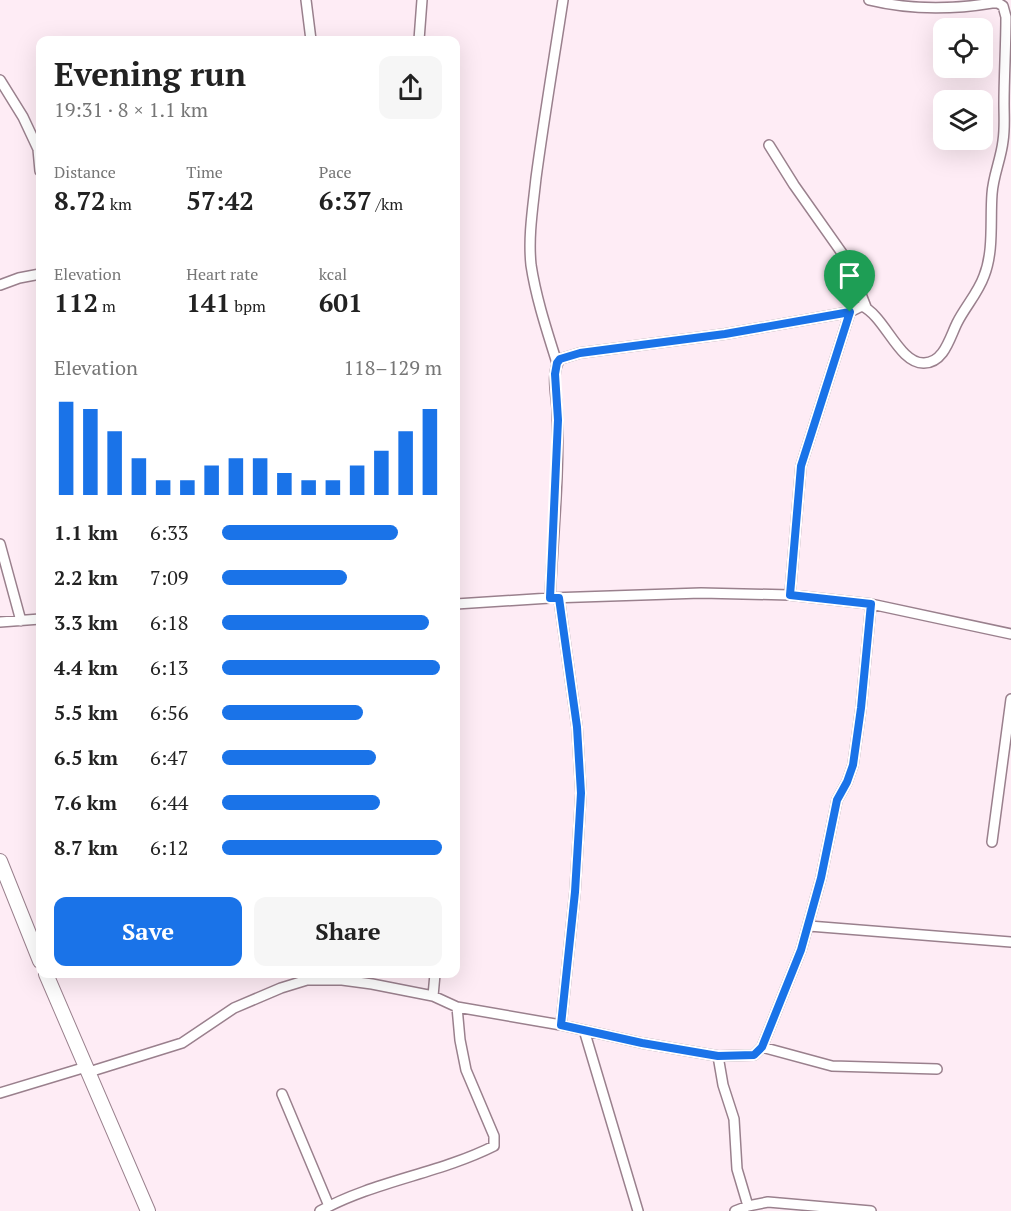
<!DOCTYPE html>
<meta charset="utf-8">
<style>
:root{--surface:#fff;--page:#f6f6f6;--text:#222;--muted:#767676;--accent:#1a73e8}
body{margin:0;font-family:"PT Serif",serif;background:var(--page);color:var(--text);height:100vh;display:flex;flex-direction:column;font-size:22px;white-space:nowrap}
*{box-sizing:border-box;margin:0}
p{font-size:20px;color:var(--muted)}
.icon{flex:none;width:33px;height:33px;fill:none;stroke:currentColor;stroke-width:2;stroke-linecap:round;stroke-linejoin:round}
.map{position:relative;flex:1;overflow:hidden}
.details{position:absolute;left:36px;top:36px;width:424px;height:942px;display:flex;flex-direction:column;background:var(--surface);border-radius:12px;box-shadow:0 6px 24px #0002}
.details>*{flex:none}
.fabs{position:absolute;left:933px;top:18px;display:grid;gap:12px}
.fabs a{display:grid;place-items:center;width:60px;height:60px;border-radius:12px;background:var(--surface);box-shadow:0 6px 24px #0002;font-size:30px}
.pin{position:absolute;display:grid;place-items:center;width:51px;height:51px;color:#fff;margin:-62px -26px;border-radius:50% 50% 50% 0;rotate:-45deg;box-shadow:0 0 6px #0007}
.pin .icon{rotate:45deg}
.round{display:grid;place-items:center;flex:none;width:63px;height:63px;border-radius:12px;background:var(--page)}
.head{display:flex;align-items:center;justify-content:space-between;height:102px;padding:0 18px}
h1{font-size:33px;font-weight:700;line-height:45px}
.figures{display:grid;grid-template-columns:repeat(3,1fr);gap:9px;height:102px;padding:6px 18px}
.figures div{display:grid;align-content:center}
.figures b{font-size:26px;font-weight:700}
.figures small{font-size:16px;font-weight:400}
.figures p{font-size:16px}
.chart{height:168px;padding:12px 18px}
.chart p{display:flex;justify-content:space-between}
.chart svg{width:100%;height:108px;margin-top:6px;stroke:var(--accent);stroke-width:6}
.primary-button{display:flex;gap:12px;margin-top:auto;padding:12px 18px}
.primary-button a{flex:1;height:69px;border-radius:12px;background:var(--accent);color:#fff;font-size:24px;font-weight:700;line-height:69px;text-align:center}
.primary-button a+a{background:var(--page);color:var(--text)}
ul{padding:0 18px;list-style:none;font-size:20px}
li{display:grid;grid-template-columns:96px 72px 1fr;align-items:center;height:45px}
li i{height:15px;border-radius:8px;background:var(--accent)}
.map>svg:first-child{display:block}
</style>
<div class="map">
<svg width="1011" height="1211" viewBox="0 0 1011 1211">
<rect width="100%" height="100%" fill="#feecf5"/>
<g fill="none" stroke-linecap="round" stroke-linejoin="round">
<defs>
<path id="street" d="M 306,0 L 311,40
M 419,40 L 422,0
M 0,80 L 23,117 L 38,149 L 40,171
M 769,145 L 794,185 L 849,263 L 866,307
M 0,285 L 19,278 L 40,274
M 557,363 C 547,331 536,298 531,265 C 528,236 533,207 536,178 C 544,118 554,59 563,0
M 0,544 L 21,621
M 790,595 L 801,466 L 850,312
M 550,598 C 553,535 560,471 557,408 C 556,393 551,372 560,359 L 580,353 L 725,334 L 850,312 L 862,306 C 885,316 899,364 924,363 C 944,363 950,337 957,323 C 965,307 978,293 984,276 C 994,251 990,220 992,194 C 993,176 1001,159 1003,141 C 1005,128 1004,117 1004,104 C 1004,75 1006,46 1006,17 L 1003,6 L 998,3 L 992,3 C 950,10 910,10 869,0
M 559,598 L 577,727 L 581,793 L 575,892 L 561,1025
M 456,604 L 550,598 L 701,593 L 790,595 L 871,604 L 1011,634
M 0,622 L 40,619
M 992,842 L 1011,699
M 809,926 L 1011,942
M 433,996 L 435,974
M 584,1030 L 638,1211
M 762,1047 L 832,1066 L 937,1069
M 718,1056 L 723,1085 L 734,1119 L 737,1169 L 748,1206
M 89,1072 L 182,1043 L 234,1008 L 281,988 L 307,980 L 342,980 L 372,984 L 433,996 L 457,1007 L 561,1025 L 642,1043 L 718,1056 L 754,1055 L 762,1047 L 801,950 L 821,878 L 837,800 L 847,782 L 853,765 L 861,708 L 871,604
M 0,1093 L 86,1067
M 282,1094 L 329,1206
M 320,1211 C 374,1181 438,1174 494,1146 L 494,1136 L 466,1070 L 460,1040 L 457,1007
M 735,1211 L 748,1206 L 768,1202 L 871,1211"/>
<path id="secondary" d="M 0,861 L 40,961
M 46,974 L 148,1211"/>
</defs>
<!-- street casing -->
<use href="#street" stroke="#9a808d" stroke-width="12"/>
<!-- secondary casing -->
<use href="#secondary" stroke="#9a808d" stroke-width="16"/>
<!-- street -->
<use href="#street" stroke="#fff" stroke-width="9"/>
<!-- secondary -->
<use href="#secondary" stroke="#fff" stroke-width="14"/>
</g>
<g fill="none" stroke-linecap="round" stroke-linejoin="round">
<defs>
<path id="route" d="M 850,312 L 801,466 L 790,595 L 871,604 L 861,708 L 853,765 L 847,782 L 837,800 L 821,878 L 801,950 L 762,1047 L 754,1055 L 718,1056 L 642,1043 L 561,1025 L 575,892 L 581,793 L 577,727 L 559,598 L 550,598 L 558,420 L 555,374 L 557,363 L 560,359 L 580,353 L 725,334 Z"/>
</defs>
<!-- route casing -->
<use href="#route" stroke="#fff" stroke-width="12"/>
<!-- route -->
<use href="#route" stroke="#1a73e8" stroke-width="8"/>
</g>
</svg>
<div class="fabs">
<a><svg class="icon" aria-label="locate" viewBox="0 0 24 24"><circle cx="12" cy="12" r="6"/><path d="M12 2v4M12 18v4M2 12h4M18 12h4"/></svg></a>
<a><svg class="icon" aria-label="layers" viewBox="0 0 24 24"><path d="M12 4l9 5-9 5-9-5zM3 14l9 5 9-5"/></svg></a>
</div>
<div class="pin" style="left:850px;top:312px;background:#1e9e55"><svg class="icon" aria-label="arrive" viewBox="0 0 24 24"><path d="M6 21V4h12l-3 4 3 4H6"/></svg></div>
<section class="details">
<div class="head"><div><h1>Evening run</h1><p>19:31 · 8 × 1.1 km</p></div><a class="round"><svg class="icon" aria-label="share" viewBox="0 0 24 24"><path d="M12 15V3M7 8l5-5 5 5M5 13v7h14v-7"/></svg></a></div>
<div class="figures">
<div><p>Distance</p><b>8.72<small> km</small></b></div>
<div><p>Time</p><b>57:42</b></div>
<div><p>Pace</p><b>6:37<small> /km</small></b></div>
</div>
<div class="figures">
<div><p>Elevation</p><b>112<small> m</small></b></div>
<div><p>Heart rate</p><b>141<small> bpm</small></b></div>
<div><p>kcal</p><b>601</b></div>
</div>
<div class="chart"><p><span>Elevation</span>118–129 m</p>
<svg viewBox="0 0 160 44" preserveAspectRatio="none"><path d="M5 44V6M15 44V9M25 44V18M35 44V29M45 44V38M55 44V38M65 44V32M75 44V29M85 44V29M95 44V35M105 44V38M115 44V38M125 44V32M135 44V26M145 44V18M155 44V9"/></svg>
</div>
<ul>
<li><b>1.1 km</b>6:33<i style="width:80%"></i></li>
<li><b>2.2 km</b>7:09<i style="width:57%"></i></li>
<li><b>3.3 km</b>6:18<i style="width:94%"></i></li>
<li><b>4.4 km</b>6:13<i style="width:99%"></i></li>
<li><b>5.5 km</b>6:56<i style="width:64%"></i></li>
<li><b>6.5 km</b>6:47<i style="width:70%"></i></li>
<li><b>7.6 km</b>6:44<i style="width:72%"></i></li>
<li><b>8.7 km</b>6:12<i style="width:100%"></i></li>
</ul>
<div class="primary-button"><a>Save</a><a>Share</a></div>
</section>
</div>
